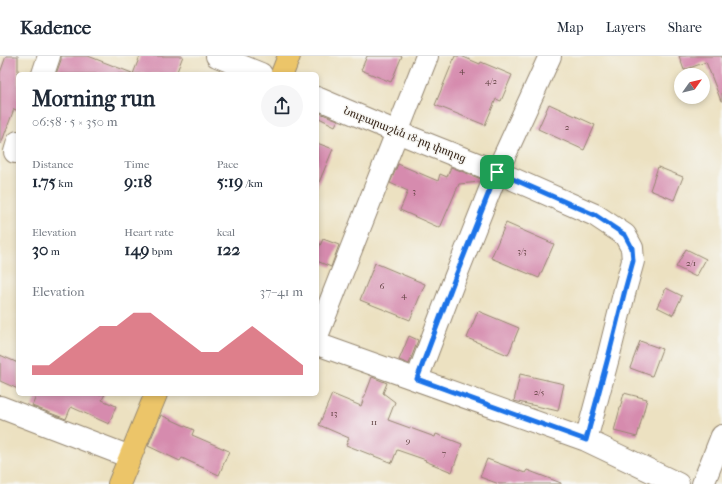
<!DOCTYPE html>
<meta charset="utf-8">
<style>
:root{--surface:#fff;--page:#f6f6f7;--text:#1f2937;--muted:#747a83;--line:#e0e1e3;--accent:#d1495b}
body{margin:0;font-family:"IM FELL French Canon","Noto Serif Armenian",serif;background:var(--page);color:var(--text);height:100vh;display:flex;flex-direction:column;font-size:15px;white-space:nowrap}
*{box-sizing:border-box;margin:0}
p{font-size:13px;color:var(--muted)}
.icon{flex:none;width:22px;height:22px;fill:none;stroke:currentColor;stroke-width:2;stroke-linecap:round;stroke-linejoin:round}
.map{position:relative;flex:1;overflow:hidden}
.side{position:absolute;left:16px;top:16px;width:303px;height:324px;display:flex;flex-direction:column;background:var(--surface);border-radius:6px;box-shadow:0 2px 6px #0003}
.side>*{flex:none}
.needle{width:26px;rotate:56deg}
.controls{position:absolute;left:674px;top:12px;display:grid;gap:8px}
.controls a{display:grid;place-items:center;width:36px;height:36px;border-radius:50%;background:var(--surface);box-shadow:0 2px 6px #0003;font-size:20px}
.pin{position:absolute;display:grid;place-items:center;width:34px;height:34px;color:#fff;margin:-17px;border-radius:8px;box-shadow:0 2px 6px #0006}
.round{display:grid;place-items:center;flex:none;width:42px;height:42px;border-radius:21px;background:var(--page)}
.overview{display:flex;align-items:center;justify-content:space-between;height:68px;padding:0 16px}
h1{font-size:22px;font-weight:700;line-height:30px}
.figures{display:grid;grid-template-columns:repeat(3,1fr);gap:6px;height:68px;padding:4px 16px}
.figures div{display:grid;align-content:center}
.figures b{font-size:17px;font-weight:700}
.figures small{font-size:11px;font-weight:400}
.figures p{font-size:11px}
.chart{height:112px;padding:8px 16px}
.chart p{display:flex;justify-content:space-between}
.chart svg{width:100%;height:72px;margin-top:4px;fill:var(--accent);opacity:.7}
header{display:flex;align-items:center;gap:24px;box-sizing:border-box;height:56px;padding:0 20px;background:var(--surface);border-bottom:1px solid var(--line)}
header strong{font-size:19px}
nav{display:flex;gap:22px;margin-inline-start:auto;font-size:14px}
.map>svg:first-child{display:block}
</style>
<header>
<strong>Kadence</strong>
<nav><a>Map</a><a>Layers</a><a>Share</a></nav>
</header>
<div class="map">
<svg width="722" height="428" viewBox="0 0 722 428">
<rect width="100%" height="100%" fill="#f6f6f2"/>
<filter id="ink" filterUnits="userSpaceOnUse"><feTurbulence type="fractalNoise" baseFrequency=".025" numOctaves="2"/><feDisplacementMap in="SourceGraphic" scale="8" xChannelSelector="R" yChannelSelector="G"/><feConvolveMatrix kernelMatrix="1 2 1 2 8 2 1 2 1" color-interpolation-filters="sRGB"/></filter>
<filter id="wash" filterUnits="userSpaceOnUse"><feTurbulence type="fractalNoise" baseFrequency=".012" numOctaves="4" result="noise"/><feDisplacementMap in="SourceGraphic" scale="16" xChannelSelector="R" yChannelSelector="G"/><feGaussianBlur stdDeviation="0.9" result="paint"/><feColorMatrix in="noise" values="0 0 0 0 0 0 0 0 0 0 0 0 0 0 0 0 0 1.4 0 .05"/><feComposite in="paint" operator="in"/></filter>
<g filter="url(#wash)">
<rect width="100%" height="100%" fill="#ece1c1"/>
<g id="blocks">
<!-- building -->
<path fill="#d68bae" d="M 6,0 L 18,0 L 18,55 L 14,53 L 1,88 L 0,88 L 0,17 Z
M 61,0 L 88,0 L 132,17 L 132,18 L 56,18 L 61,4 Z
M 140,0 L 183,0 L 176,18 L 133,18 Z
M 367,0 L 402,0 L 391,26 L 361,14 Z
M 455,0 L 461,0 L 480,8 L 481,6 L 512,19 L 501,45 L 496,43 L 485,69 L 435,49 Z
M 679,0 L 722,0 L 722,45 L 721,45 L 706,6 L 684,14 Z
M 549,48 L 595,69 L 584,94 L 538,73 Z
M 317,56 L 338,64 L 335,70 L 317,61 Z
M 317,87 L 333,93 L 317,131 Z
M 398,108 L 438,125 L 440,118 L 447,121 L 451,111 L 481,123 L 480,126 L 459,128 L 440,172 L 400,154 L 408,135 L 390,127 Z
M 658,111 L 683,121 L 674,144 L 650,134 Z
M 506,167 L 554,188 L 539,222 L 491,202 Z
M 323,183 L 339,189 L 331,211 L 317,205 L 317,196 Z
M 686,193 L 706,203 L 696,221 L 676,211 Z
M 375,207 L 425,228 L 410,264 L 360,244 Z
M 666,232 L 682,240 L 673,259 L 657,251 Z
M 478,255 L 519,272 L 508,299 L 467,282 Z
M 409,280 L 418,284 L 409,308 L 399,304 Z
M 640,285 L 662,293 L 652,320 L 630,312 Z
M 0,299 L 18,307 L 18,333 L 0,325 Z
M 520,318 L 564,328 L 558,355 L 514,345 Z
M 372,321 L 387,327 L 383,337 L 395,346 L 388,364 L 435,381 L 436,378 L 462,388 L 452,416 L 425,405 L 426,404 L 397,394 L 392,407 L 346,389 L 349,382 L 319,369 L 332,338 L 361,350 Z
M 624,337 L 647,343 L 637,381 L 614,375 Z
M 37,338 L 105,338 L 102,344 L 116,350 L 109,368 L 71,351 L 66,363 L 32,350 Z
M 161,359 L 194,374 L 192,379 L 229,395 L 219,419 L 182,402 L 180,405 L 148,390 Z
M 487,403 L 525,417 L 527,414 L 561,427 L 561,428 L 499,428 L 480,421 Z"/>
</g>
</g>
<g filter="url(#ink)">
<use href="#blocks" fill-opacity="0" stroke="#948670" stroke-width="1"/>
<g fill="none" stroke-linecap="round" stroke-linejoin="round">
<defs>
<path id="minor" d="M 217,0 L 261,18
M 43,18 L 49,0
M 317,42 L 397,76 L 497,116 L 595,159 L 625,179 L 632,192 L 633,205 L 625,234 L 609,298 L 586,384
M 15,96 L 18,86
M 317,280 L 427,0
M 317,288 L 586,384 L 678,428
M 417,323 L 455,222 L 497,116 L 550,0
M 0,351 L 130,401
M 703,428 L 722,380"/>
<path id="major" d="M 282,18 L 289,0
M 119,428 L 156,338"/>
</defs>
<!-- minor casing -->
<use href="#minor" stroke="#948670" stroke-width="24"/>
<!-- major casing -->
<use href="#major" stroke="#948670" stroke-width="24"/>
<!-- minor -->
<use href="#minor" stroke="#fff" stroke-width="22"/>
<!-- major -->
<use href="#major" stroke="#ecc569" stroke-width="22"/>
</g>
</g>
<g fill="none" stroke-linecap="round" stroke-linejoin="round" filter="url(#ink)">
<defs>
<path id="route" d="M 497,116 L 595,159 L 625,179 L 632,192 L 633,205 L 625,234 L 609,298 L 586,384 L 417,323 L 455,222 Z"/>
</defs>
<!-- route casing -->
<use href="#route" stroke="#fff" stroke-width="8"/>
<!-- route -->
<use href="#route" stroke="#1a73e8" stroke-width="5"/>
</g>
<g text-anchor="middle" stroke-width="3" stroke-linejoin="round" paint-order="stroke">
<!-- number labels -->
<g font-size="9" fill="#624242">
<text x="462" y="17">4</text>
<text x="491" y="28">4/2</text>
<text x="567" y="74">2</text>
<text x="414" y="138">3</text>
<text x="522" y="198">3/3</text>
<text x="691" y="210">2/1</text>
<text x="382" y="233">6</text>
<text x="404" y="242">4</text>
<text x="539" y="339">2/5</text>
<text x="334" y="360">13</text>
<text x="374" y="369">11</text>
<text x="408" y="387">9</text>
<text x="444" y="400">7</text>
</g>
<!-- street labels -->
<g font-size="11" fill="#3b2a1e" stroke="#f6f6f2">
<text transform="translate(405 78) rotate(22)" y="4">Նուբարաշեն 18-րդ փողոց</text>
</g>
</g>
</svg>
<div class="controls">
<a><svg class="needle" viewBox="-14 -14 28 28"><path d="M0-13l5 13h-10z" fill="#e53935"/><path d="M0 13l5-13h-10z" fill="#747a83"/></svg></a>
</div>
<div class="pin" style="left:497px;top:116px;background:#1e9e55"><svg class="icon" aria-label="arrive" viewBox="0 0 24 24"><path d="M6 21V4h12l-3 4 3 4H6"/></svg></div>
<section class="side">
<div class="overview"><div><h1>Morning run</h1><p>06:58 · 5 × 350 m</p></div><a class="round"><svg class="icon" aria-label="share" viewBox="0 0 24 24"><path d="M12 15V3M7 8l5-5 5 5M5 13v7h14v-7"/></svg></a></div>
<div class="figures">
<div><p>Distance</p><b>1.75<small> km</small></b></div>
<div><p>Time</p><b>9:18</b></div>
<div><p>Pace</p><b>5:19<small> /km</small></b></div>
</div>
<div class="figures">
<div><p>Elevation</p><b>30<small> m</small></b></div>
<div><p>Heart rate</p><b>149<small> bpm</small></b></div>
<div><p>kcal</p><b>122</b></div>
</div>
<div class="chart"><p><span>Elevation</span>37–41 m</p>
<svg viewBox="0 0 160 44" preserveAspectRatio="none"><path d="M0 44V38L10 38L20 30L30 22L40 14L50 14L60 6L70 6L80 14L90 22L100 30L110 30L120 22L130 14L140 22L150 30L160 38V44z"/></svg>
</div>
</section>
</div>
